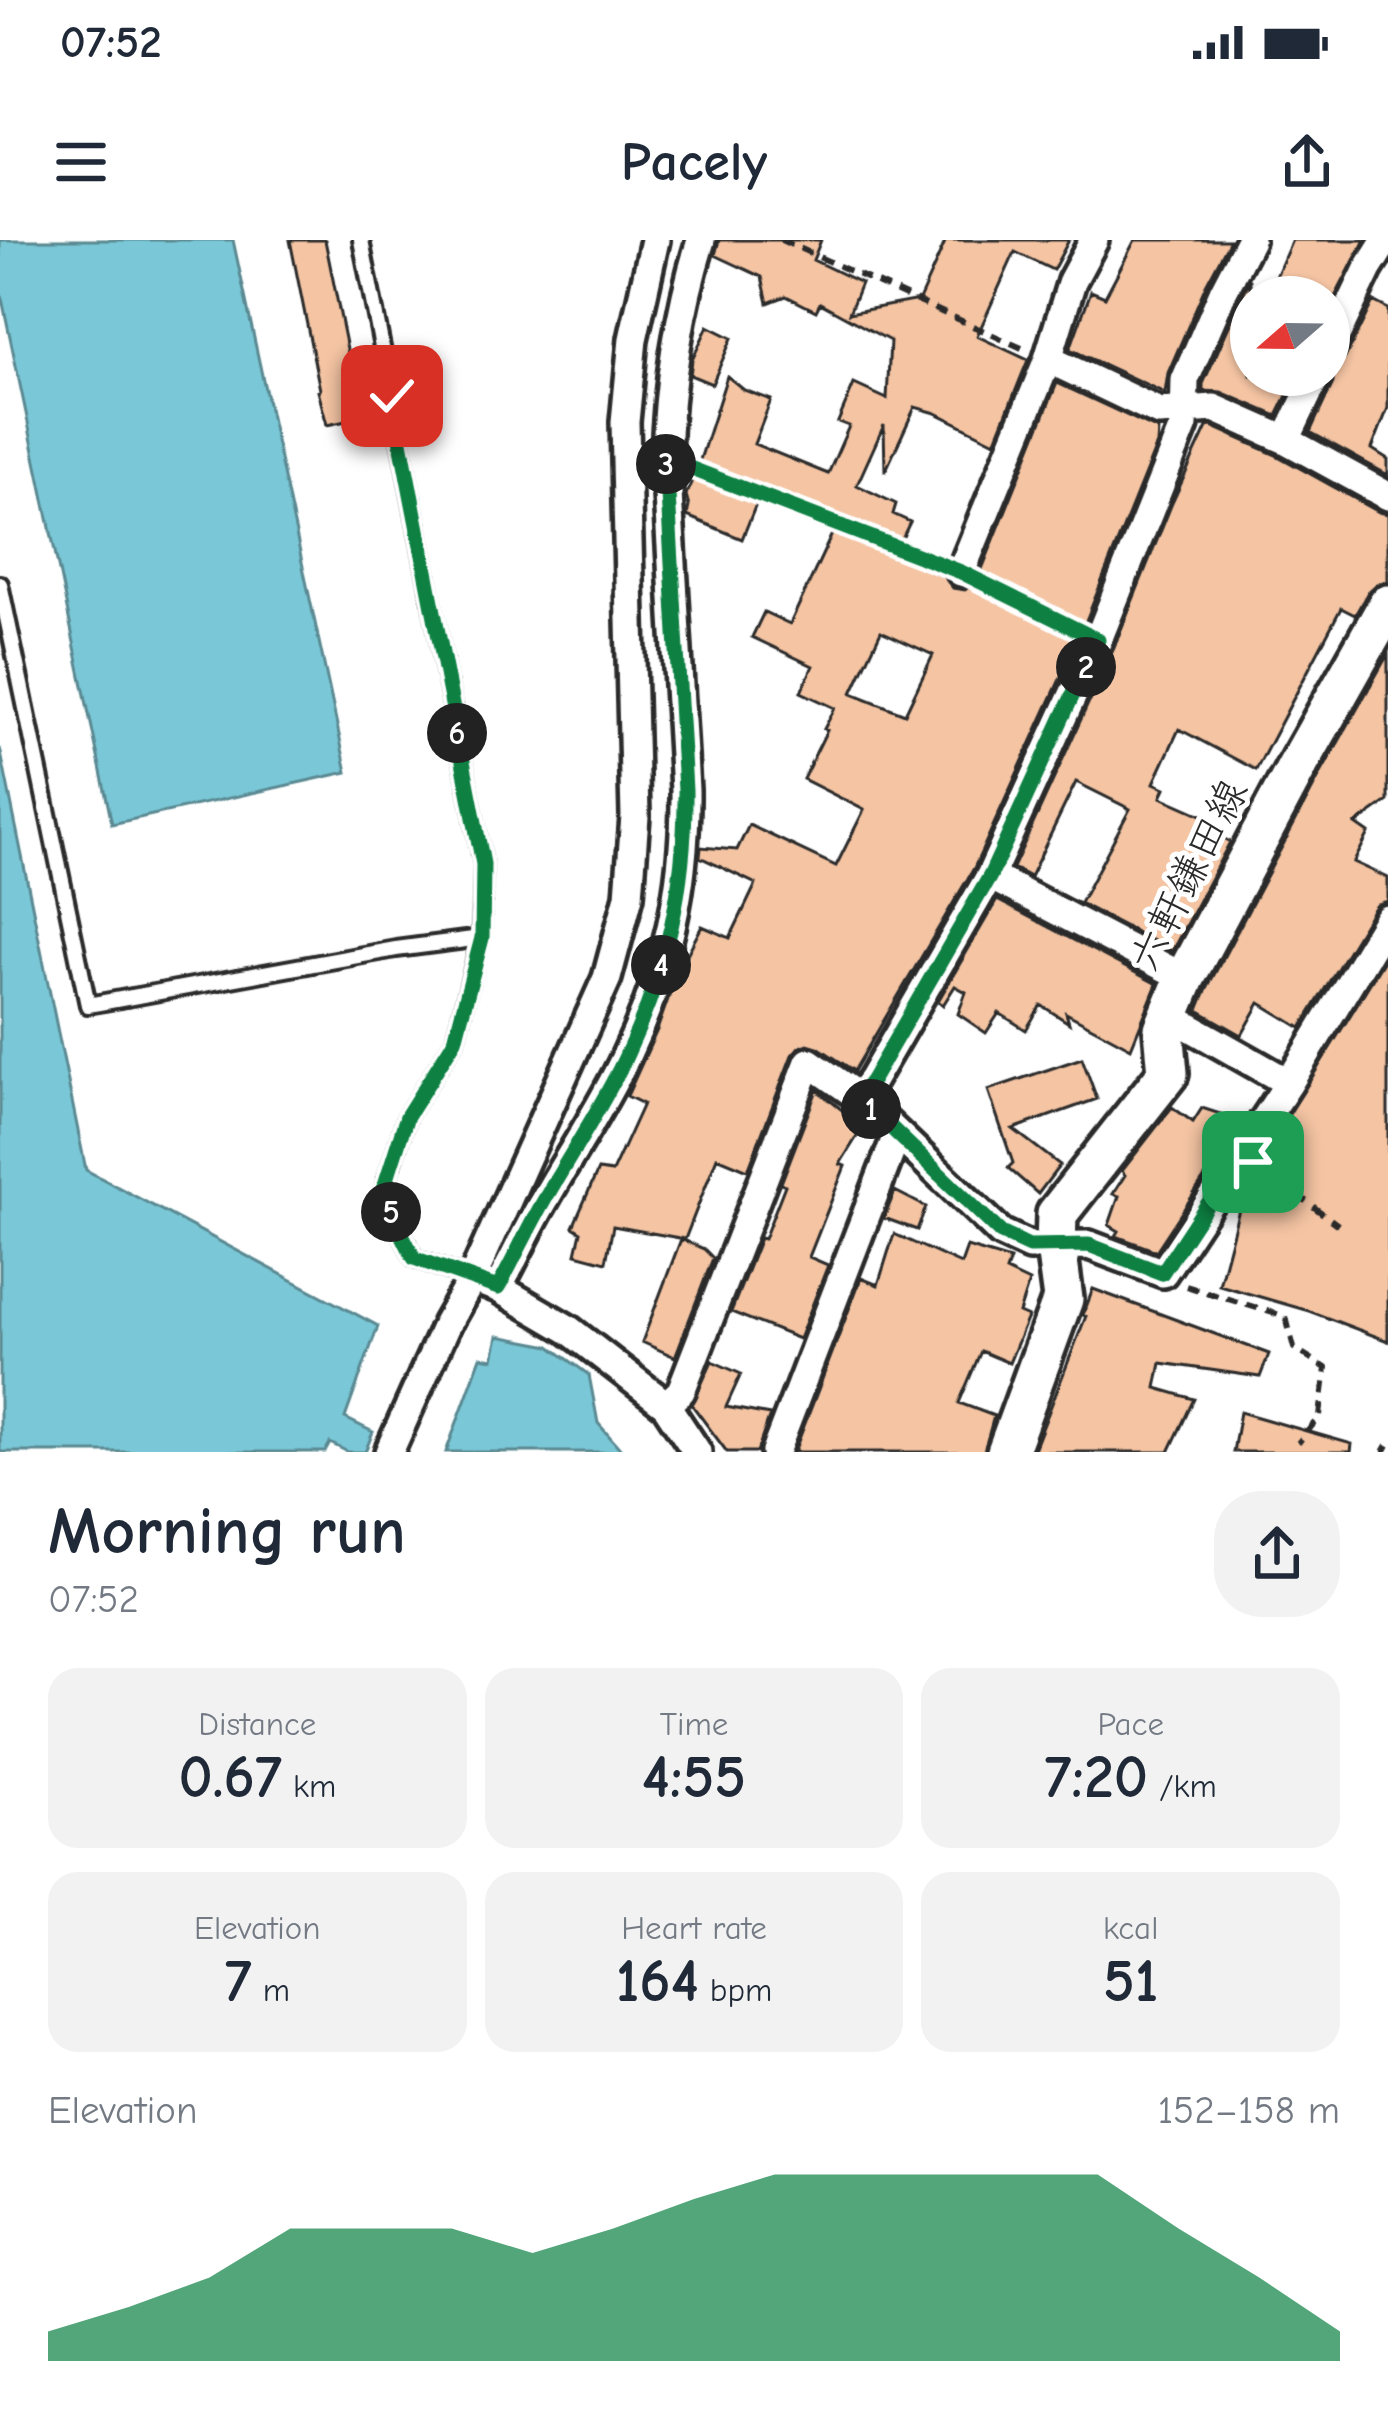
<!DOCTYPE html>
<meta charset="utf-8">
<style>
:root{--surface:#fff;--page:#f2f2f3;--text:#1f2937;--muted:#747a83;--accent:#0b8043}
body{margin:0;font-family:"Comic Neue","Klee One",sans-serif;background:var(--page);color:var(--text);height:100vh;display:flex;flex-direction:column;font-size:45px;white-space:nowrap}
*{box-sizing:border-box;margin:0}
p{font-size:39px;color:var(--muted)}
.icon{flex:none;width:66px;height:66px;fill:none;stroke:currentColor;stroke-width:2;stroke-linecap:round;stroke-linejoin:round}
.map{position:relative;height:1212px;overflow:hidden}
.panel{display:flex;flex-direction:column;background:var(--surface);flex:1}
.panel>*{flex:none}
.needle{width:78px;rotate:250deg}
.buttons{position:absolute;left:1230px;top:36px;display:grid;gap:24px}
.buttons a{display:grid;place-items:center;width:120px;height:120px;border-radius:50%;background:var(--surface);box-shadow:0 3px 9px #0004;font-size:60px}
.pin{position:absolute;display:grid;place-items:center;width:102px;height:102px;color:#fff;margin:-51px;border-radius:24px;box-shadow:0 6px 18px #0006}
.km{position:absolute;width:60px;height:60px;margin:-30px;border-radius:50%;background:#222;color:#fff;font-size:33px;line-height:60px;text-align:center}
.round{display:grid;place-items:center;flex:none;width:126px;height:126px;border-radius:48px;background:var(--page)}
.headline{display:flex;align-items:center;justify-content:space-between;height:204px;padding:0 48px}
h1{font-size:66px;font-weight:600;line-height:90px}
.stats{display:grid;grid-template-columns:repeat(3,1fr);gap:18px;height:204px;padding:12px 48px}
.stats div{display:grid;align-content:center;border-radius:30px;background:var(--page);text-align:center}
.stats b{font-size:60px;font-weight:600}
.stats small{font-size:33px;font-weight:400}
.stats p{font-size:33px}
.chart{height:336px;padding:24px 48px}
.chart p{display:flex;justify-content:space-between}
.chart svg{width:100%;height:216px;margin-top:12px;fill:var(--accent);opacity:.7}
.status{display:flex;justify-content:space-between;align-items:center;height:84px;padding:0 60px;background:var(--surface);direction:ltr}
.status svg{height:33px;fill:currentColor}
header{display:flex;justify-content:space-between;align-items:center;height:156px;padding:0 48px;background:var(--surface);font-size:54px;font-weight:600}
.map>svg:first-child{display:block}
</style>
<div class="status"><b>07:52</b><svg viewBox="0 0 49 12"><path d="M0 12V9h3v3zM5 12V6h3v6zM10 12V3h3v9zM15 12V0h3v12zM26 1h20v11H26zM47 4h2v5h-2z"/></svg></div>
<header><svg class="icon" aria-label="menu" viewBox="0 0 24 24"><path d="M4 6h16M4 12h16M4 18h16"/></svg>Pacely<svg class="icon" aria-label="share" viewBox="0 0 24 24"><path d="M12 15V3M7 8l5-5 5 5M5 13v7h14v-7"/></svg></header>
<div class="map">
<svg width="1388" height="1212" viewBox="0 0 1388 1212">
<rect width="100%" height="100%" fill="#fff"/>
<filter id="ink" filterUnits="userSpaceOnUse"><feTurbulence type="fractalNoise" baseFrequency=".00833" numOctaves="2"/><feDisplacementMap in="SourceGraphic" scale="24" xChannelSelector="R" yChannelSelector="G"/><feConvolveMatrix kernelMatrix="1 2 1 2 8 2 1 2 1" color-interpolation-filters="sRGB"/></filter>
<g filter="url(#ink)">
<!-- water -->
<path fill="#7ac8d7" stroke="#5a8992" stroke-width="3" d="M 0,0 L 233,0 L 347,532 L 112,584 L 0,49 Z
M 0,508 L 86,930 L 378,1086 L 345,1178 L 373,1192 L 365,1212 L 348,1212 L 330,1203 L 325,1212 L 0,1212 Z
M 498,1096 L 550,1106 L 589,1135 L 598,1183 L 623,1212 L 446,1212 L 481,1117 L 493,1119 Z"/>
<!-- building -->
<path fill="#f4c4a3" stroke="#2b2b2b" stroke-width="3" fill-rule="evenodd" d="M 290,0 L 325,0 L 361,178 L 327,185 L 318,151 L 320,150 Z
M 719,0 L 821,0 L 813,20 L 861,43 L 849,73 L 919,60 L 946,0 L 1069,0 L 1053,30 L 1015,12 L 977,96 L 1028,120 L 995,202 L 936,173 L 915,167 L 885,232 L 884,185 L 857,245 L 896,264 L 893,274 L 910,282 L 895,313 L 944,336 L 953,348 L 965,350 L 978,339 L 1057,143 L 1158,190 L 1157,204 L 1081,393 L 974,628 L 854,831 L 818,807 L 808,804 L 798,808 L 792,815 L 748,930 L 717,917 L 685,999 L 613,986 L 606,1022 L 576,1014 L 581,992 L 573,987 L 598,930 L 612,932 L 643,864 L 627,856 L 657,790 L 678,731 L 702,686 L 730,698 L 756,644 L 700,617 L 701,607 L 737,610 L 749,585 L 836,626 L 864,570 L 803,539 L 827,490 L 824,489 L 835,468 L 801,452 L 813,426 L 752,397 L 764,372 L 790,384 L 839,279 L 761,252 L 742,299 L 687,276 L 689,266 L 686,255 L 699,223 L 727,136 L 744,150 L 771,160 L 754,204 L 828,234 L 849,186 L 838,182 L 854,144 L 887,159 L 890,101 L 820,63 L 816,71 L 786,56 L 768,63 L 762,37 L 715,15 ZM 881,391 L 933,415 L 905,474 L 852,453 Z
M 1135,0 L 1230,0 L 1206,45 L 1168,133 L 1165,153 L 1070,109 L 1091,51 L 1105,57 Z
M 1292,0 L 1365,0 L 1335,57 L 1267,57 Z
M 1250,39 L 1251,135 L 1297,135 L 1277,176 L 1221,152 L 1203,151 L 1203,144 Z
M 1373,61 L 1388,69 L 1388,168 L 1372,209 L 1388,219 L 1388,235 L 1310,192 L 1333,143 L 1333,127 L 1345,118 Z
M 708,86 L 732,98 L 712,144 L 690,135 L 692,120 Z
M 1211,186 L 1278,216 L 1379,272 L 1388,274 L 1388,341 L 1377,344 L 1368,352 L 1355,375 L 1341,368 L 1256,530 L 1179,489 L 1154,543 L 1165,548 L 1161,557 L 1215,581 L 1214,593 L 1230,602 L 1172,711 L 1080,663 L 1130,569 L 1076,542 L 1030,637 L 1013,628 L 1114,407 L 1172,263 L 1207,187 Z
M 1388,414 L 1388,561 L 1356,584 L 1369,593 L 1354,622 L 1388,638 L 1388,661 L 1378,664 L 1373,670 L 1301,788 L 1260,763 L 1242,795 L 1198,770 L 1207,748 L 1320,535 Z
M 997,660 L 1157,744 L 1131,808 L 1066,773 L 1069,783 L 1041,765 L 1026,790 L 999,773 L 986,793 L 958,774 L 966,752 L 955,746 L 943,765 L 938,761 Z
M 1388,714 L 1388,1101 L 1309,1071 L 1219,1045 L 1247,939 L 1277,893 L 1281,894 L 1278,892 Z
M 1082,818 L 1097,859 L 1013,889 L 1060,925 L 1038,954 L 1008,928 L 1013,923 L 988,850 Z
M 817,850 L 856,881 L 852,889 L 858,895 L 840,924 L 845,926 L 809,1017 L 828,1025 L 799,1099 L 731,1072 L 760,998 L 764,999 L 785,945 L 781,943 Z
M 1172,867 L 1193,882 L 1202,868 L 1242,881 L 1156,1011 L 1116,996 L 1119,991 L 1109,985 L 1119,956 L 1113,954 L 1125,935 L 1122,931 Z
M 895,951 L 926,967 L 917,990 L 884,978 Z
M 894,994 L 961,1024 L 967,1007 L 1010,1020 L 1006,1031 L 1029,1042 L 1019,1073 L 1028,1077 L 1009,1123 L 981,1111 L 959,1163 L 994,1176 L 984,1212 L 794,1212 L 861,1038 L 878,1045 Z
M 681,999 L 704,1009 L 713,1018 L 675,1117 L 642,1102 Z
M 1093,1049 L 1269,1114 L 1260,1137 L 1161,1123 L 1156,1148 L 1194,1159 L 1169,1212 L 1033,1212 L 1086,1076 L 1083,1075 Z
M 712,1121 L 741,1134 L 726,1167 L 770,1175 L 757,1212 L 727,1212 L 692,1165 Z
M 1240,1172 L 1352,1204 L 1351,1212 L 1233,1212 Z"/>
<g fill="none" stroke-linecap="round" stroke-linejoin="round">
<defs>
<path id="service" d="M 361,0 L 483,624 L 481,698 L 455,800 L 407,876 L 382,954 L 414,1018 L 472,1039
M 0,344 L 88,765 L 396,709 L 481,698"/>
<path id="minor" d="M 1250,0 L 1223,52 L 1185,140 L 1184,185 L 1098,400 L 990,636 L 872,840 L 859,857 L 1001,993 L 1029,1006 L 1089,1005 L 1163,1033 L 1289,843 L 1388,679
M 1329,110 L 1368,29 L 1386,0
M 1048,119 L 1159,172 L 1214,168 L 1286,200 L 1388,256
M 1286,200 L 1317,135
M 961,332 L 1048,119 L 1072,41 L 1094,0
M 990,636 L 1185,738
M 1169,775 L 1289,843
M 482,1042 L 498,1048 L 568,1089 L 666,1165 L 697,1212
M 498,1048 C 514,1019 528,988 545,959 C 572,911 603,866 626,816 C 667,730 686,645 685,550 L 666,219 C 668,144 679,71 701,0
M 666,1165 L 681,1151 L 809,822 L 859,857
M 389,1212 L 447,1083 L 472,1039 L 607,738 L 629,656 L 635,576 L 625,182 L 633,99 L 655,0
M 775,1212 L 897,895"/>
<path id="secondary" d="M 1007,1212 L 1063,1059 L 1056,1007 L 1057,974 L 1168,833 L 1164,789 L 1185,738 L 1299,523 L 1388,365"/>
</defs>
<!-- service casing -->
<use href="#service" stroke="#2b2b2b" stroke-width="22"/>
<!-- minor casing -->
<use href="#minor" stroke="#2b2b2b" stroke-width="36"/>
<!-- secondary casing -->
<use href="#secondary" stroke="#2b2b2b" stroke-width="48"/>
<!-- path -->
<path stroke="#2b2b2b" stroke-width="6" stroke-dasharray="12 9" stroke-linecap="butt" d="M 781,0 L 1024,109
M 698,231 L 932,321
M 988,346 L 1073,388
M 1263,929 L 1338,985
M 1186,1046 L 1286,1077 L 1294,1108 L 1326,1128 L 1320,1176 L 1298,1203
M 1384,1212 L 1388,1205"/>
<!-- service -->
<use href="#service" stroke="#fff" stroke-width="14"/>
<!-- minor -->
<use href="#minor" stroke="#fff" stroke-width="27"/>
<!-- secondary -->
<use href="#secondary" stroke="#fff" stroke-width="39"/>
</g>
</g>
<g fill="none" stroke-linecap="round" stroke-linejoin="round" filter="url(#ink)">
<defs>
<path id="route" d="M 392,156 L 483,624 L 482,698 L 455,800 L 407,876 L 382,954 L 414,1018 L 498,1048 C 514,1019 528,989 545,959 C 572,911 603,866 626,816 C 667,730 686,645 685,550 L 666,219 L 961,332 L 1098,400 L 990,636 L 872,840 L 859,857 L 1001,993 L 1029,1006 L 1089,1005 L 1162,1033 L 1239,916 L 1253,922"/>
</defs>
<!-- route casing -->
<use href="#route" stroke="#fff" stroke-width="24"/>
<!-- route -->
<use href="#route" stroke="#0b8043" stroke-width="15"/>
</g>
<g text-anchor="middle" stroke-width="10" stroke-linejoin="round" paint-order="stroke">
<!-- street labels -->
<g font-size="42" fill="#2b2b2b" stroke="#fff">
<text transform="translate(1187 635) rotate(-63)" y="15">六軒鎌田線</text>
</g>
</g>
</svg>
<div class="buttons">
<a><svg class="needle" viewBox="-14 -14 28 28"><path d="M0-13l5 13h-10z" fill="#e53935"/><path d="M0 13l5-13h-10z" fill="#747a83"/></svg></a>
</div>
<div class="pin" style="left:1253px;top:922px;background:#1e9e55"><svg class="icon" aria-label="arrive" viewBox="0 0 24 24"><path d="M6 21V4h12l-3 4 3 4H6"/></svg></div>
<div class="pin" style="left:392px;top:156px;background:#d93025"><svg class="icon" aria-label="check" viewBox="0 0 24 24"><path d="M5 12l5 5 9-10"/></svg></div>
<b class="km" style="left:871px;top:869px">1</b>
<b class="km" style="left:1086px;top:427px">2</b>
<b class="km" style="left:666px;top:224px">3</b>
<b class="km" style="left:661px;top:725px">4</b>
<b class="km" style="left:391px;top:972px">5</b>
<b class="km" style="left:457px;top:493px">6</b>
</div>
<section class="panel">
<div class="headline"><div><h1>Morning run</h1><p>07:52</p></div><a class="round"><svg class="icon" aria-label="share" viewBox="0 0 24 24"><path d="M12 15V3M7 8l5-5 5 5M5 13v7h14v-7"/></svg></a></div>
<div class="stats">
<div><p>Distance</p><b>0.67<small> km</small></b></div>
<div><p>Time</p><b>4:55</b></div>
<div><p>Pace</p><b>7:20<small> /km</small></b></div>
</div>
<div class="stats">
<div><p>Elevation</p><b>7<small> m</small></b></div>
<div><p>Heart rate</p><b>164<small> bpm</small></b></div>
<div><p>kcal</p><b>51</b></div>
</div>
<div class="chart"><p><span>Elevation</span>152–158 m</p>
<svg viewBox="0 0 160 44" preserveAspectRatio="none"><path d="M0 44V38L10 33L20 27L30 17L40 17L50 17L60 22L70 17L80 11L90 6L100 6L110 6L120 6L130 6L140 17L150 27L160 38V44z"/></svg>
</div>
</section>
